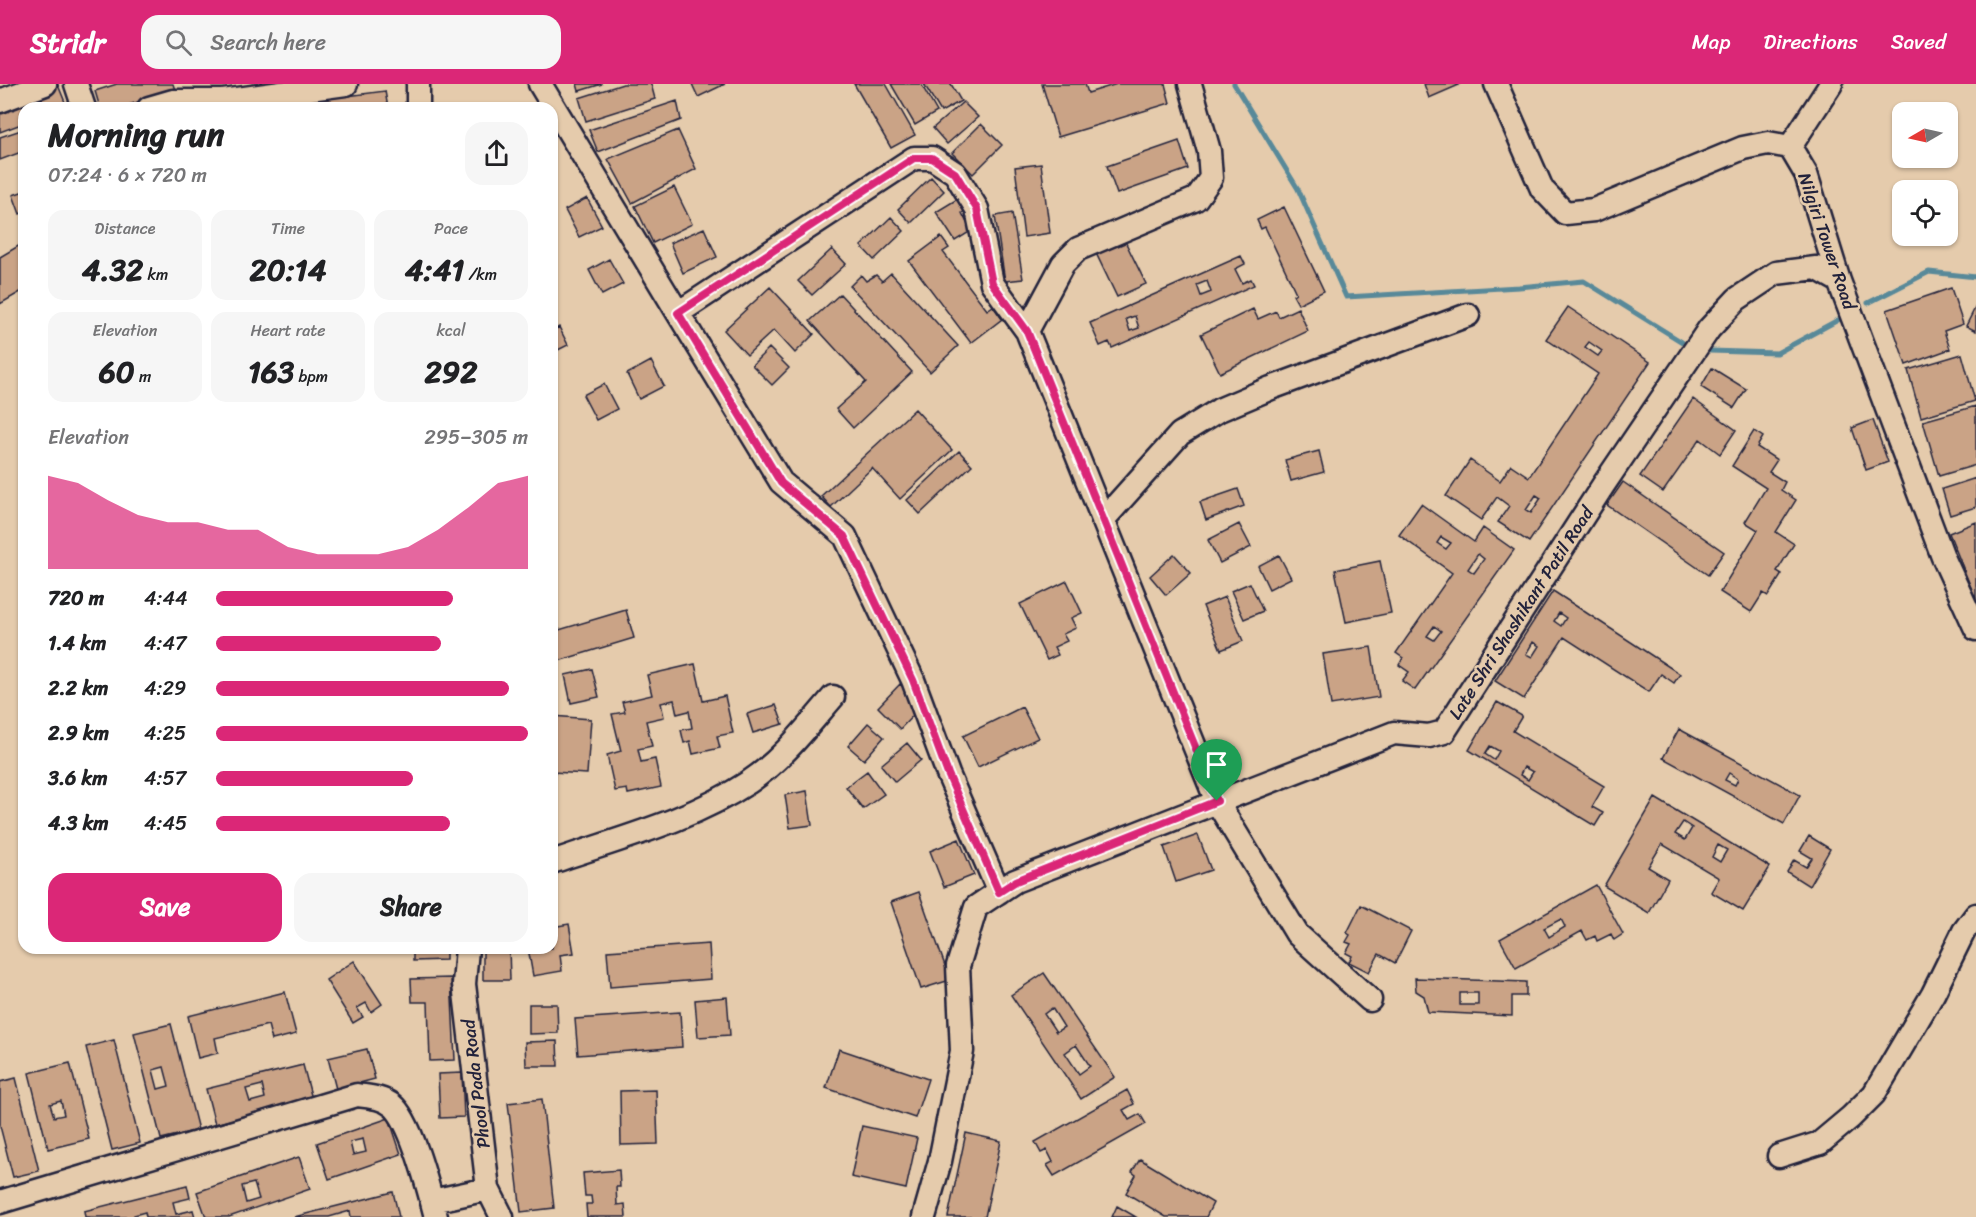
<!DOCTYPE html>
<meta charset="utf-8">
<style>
:root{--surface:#fff;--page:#f6f6f6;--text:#202124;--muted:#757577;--accent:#db2777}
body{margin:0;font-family:Sriracha,sans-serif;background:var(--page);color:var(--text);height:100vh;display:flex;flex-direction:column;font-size:22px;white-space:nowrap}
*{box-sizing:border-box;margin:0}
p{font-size:20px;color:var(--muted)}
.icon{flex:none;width:33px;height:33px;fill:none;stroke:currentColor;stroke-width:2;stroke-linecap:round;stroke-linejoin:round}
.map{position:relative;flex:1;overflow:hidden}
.sheet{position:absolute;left:18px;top:18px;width:540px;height:852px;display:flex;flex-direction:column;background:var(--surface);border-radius:18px;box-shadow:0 2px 4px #0004}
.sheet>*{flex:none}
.needle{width:39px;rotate:261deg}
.fabs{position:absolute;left:1892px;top:18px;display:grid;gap:12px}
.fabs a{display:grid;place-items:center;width:66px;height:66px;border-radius:12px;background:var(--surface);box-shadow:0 2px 4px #0004;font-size:30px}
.pin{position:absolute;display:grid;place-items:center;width:51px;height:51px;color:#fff;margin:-62px -26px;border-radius:50% 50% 50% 0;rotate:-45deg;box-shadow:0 0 6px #0007}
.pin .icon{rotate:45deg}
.round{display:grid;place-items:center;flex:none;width:63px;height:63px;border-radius:18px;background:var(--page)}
.headline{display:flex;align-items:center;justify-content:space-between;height:102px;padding:0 30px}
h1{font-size:33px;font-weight:700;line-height:45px}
.stats{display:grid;grid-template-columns:repeat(3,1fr);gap:9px;height:102px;padding:6px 30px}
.stats div{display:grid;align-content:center;border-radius:15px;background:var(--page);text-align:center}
.stats b{font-size:30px;font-weight:700}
.stats small{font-size:16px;font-weight:400}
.stats p{font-size:16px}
.chart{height:168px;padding:12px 30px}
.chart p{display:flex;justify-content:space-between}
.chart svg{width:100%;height:108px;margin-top:6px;fill:var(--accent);opacity:.7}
.cta{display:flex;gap:12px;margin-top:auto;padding:12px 30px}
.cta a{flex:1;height:69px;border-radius:18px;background:var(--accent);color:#fff;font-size:24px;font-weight:700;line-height:69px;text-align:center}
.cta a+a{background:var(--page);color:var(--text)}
ul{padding:0 30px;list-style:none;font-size:20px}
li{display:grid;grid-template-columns:96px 72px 1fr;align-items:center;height:45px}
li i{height:15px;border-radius:8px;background:var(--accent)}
header{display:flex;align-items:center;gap:36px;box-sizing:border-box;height:84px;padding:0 30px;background:var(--accent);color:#fff}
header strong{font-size:28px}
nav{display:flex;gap:33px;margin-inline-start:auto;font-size:21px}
.search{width:420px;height:54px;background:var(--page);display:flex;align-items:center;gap:15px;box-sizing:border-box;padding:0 21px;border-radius:18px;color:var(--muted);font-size:22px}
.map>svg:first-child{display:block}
</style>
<header>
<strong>Stridr</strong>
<div class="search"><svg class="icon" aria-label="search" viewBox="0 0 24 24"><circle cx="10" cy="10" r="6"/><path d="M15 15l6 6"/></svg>Search here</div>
<nav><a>Map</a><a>Directions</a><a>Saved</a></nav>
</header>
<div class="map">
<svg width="1976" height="1133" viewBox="0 0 1976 1133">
<rect width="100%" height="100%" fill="#e5cbac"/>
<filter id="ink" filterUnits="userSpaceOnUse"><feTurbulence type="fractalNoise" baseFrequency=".0167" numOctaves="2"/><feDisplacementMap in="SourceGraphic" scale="12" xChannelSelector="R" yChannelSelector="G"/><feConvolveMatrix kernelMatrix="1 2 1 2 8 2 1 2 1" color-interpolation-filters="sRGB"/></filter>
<g filter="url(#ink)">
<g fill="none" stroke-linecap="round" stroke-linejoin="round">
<!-- stream -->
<path stroke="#598999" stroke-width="5" d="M 1234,0 L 1298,105 L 1346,213 L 1519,203 L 1584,197 L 1682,258
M 1868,219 L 1929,188 L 1976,193
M 1710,267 L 1777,269 L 1838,236"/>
</g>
<!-- building -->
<path fill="#caa386" stroke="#22223b" stroke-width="1.5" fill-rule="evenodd" d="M 117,0 L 173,0 L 175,6 L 119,24 L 100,24 L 95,7 Z
M 577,0 L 602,0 L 579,7 Z
M 623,0 L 651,0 L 655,15 L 586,37 L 579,14 Z
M 692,0 L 725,0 L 698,13 Z
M 854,0 L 886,0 L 915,51 L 891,64 Z
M 891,0 L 921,0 L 937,28 L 915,41 Z
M 924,0 L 951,0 L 961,17 L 941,28 Z
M 1042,0 L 1085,0 L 1088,9 L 1117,0 L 1165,0 L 1170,19 L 1058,53 Z
M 1424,0 L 1458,0 L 1459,1 L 1429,14 Z
M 58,1 L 67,23 L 24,24 L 24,39 L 0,48 L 0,24 Z
M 385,7 L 388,24 L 318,24 L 317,16 Z
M 306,17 L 306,24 L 252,24 Z
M 677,17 L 681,36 L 598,68 L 589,46 Z
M 963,18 L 978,33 L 947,60 L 933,44 Z
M 981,40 L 1002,61 L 973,90 L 952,69 Z
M 24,45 L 24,67 L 0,76 L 0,53 Z
M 678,46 L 696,85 L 632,119 L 608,75 Z
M 1179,57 L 1188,85 L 1117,110 L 1107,82 Z
M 1041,80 L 1050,149 L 1024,153 L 1015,83 Z
M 931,93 L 944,107 L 911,139 L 898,125 Z
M 674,103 L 692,140 L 653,159 L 635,122 Z
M 24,107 L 24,128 L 20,130 L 13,111 Z
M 587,114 L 602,142 L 579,153 L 565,126 Z
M 959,114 L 967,126 L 962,129 L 971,147 L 955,157 L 936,128 Z
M 1284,123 L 1324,207 L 1298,220 L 1293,211 L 1296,209 L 1265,143 L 1261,145 L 1257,136 Z
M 1012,129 L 1023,195 L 1005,197 L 995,132 Z
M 891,133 L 904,147 L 874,176 L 861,162 Z
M 704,144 L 717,173 L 683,189 L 670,159 Z
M 1122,151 L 1146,200 L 1117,213 L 1094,165 Z
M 941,153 L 949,164 L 943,168 L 987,226 L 993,222 L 1002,235 L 971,259 L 909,177 Z
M 20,161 L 24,168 L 24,206 L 0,220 L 0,173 Z
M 832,165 L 846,180 L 812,211 L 798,197 Z
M 1241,172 L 1245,180 L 1235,185 L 1242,199 L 1251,195 L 1254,201 L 1112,264 L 1109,258 L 1100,262 L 1090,239 ZM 1207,197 L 1211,208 L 1201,212 L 1197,201 ZM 1135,232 L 1139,244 L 1130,247 L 1126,235 Z
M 609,175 L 623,200 L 602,211 L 589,186 Z
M 891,189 L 958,262 L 930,288 L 850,202 L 861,191 L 866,197 L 876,191 L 882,197 Z
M 770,203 L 814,250 L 795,269 L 774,246 L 747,271 L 724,246 Z
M 1951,204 L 1963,240 L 1944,247 L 1950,265 L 1906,281 L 1887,226 Z
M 840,210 L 912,288 L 853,344 L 836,325 L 866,298 L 810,237 Z
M 1976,222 L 1976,247 L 1966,242 Z
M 1568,223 L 1650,278 L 1529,458 L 1498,438 L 1509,422 L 1497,413 L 1481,436 L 1446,412 L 1470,376 L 1500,397 L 1511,381 L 1529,393 L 1598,290 L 1546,255 ZM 1589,258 L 1602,267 L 1598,272 L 1585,263 ZM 1536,411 L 1541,414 L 1531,429 L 1526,426 Z
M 1298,224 L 1308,247 L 1220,289 L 1201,250 L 1253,225 L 1258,235 L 1276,227 L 1279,233 Z
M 559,243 L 568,261 L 552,269 L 552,247 Z
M 769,264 L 789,284 L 772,301 L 752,281 Z
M 1962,270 L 1975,317 L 1921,333 L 1908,286 Z
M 651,277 L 664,302 L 639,315 L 627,290 Z
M 1712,284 L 1746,305 L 1734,324 L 1701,303 Z
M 604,300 L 617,325 L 596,336 L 583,311 Z
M 1693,315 L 1736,346 L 1720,370 L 1700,355 L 1663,408 L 1640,392 Z
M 1976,322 L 1976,381 L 1939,392 L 1923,337 Z
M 915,325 L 952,366 L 900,415 L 872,384 L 831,423 L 821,412 Z
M 1873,336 L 1888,378 L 1866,386 L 1852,344 Z
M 1754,347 L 1763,353 L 1757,363 L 1777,376 L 1769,388 L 1785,398 L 1781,406 L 1796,416 L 1776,448 L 1794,460 L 1777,487 L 1782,490 L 1768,512 L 1763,509 L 1751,528 L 1720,508 L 1758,446 L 1745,438 L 1766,404 L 1732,382 Z
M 959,367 L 972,381 L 920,430 L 907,416 Z
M 1319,367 L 1324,388 L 1291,397 L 1285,376 Z
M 1976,394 L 1976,423 L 1950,431 L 1942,405 Z
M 1623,398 L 1724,468 L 1708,491 L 1607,421 Z
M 1238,405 L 1244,422 L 1206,436 L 1200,418 Z
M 1421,420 L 1474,458 L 1483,444 L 1514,466 L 1415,606 L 1402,597 L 1409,588 L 1399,581 L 1403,574 L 1396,569 L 1452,489 L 1399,451 ZM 1441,453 L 1451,459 L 1446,465 L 1437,459 ZM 1478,470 L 1484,475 L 1474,489 L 1468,485 ZM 1434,542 L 1441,547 L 1434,556 L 1427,552 Z
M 1976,438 L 1976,516 L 1949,449 Z
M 1239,440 L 1251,463 L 1220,479 L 1208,456 Z
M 1174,470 L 1191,489 L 1166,511 L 1150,492 Z
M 1279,471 L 1291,494 L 1269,505 L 1258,482 Z
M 1380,477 L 1391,529 L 1346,538 L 1335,486 Z
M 1067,497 L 1082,529 L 1071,534 L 1076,544 L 1063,550 L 1067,557 L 1054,563 L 1058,571 L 1047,576 L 1020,520 Z
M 1250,499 L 1263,527 L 1244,535 L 1231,507 Z
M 1553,507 L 1680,590 L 1674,599 L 1661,590 L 1649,608 L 1564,553 L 1524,615 L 1495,597 ZM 1559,529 L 1566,534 L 1561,542 L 1554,537 ZM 1533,558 L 1539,562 L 1532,573 L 1526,570 Z
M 1225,513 L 1243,557 L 1221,566 L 1203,522 Z
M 626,526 L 634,554 L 555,578 L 552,566 L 552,548 Z
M 1371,563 L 1379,613 L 1331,621 L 1323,570 Z
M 695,580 L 703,617 L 725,612 L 733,649 L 717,652 L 720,664 L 693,670 L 690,657 L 684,659 L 681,646 L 692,644 L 689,627 L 677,630 L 674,616 L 661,619 L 664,633 L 646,637 L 652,662 L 638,665 L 641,678 L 655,675 L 661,703 L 628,710 L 627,705 L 615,707 L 607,671 L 621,667 L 612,630 L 625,628 L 622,618 L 652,611 L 647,591 Z
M 592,585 L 599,613 L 571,619 L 565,591 Z
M 900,600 L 922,622 L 900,645 L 878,623 Z
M 1497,618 L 1522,632 L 1513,647 L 1604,702 L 1592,723 L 1603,729 L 1595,742 L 1469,666 ZM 1490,662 L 1499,667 L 1494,676 L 1485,670 ZM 1524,683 L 1533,688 L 1528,696 L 1520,691 Z
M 776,621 L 783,640 L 753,649 L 747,630 Z
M 1022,623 L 1038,654 L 978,683 L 963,652 Z
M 552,632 L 591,635 L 587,690 L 552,688 Z
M 868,639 L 884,653 L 864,676 L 848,662 Z
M 1679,645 L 1800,711 L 1784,740 L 1663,674 ZM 1729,689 L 1738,695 L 1735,701 L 1725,696 Z
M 907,659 L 921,676 L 895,698 L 881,681 Z
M 867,687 L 884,710 L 863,725 L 846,703 Z
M 807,707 L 812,741 L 790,744 L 785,711 Z
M 1655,714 L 1770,783 L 1743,827 L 1711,808 L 1719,794 L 1662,760 L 1648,783 L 1668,795 L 1649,829 L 1604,802 ZM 1683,738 L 1692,744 L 1685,756 L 1675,750 ZM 1718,761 L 1727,766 L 1720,778 L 1712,773 Z
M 1198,751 L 1211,786 L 1176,798 L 1164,763 Z
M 1809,752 L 1830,765 L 1809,802 L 1787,788 L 1794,776 L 1806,783 L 1812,774 L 1800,767 Z
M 959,755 L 974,791 L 944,803 L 930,767 Z
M 1596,801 L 1623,850 L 1614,856 L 1611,850 L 1597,857 L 1595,852 L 1587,856 L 1582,847 L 1516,884 L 1500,855 ZM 1561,835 L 1565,843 L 1549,853 L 1544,844 Z
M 919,808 L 950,896 L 921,905 L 891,818 Z
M 1361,821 L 1411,847 L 1395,879 L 1379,870 L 1369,888 L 1349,878 L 1352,872 L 1346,869 L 1351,860 L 1346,858 L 1350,851 L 1347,849 Z
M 569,840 L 574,869 L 560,871 L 562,887 L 533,892 L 528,864 L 552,864 L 552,843 Z
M 709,860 L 711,895 L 610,903 L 607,867 Z
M 413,864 L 446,864 L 446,876 L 413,877 Z
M 483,864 L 509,864 L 510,896 L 483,896 Z
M 354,877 L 382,920 L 371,928 L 366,919 L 357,924 L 363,933 L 353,939 L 326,896 Z
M 1044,889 L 1115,993 L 1081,1015 L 1011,911 ZM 1052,924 L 1064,943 L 1056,948 L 1044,930 ZM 1076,961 L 1090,982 L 1079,990 L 1065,969 Z
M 451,894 L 455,976 L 430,977 L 428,918 L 412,918 L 411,895 Z
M 1415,894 L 1526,898 L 1526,912 L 1512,912 L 1512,932 L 1428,928 L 1424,912 L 1416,907 ZM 1460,909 L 1478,909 L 1478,921 L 1460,921 Z
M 285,908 L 296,950 L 272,956 L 268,941 L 215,954 L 218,969 L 198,974 L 188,932 Z
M 727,913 L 730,951 L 698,953 L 695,916 Z
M 529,920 L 557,920 L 558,949 L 529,950 Z
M 680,928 L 682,963 L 578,971 L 575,935 Z
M 171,940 L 198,1046 L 161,1055 L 134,949 ZM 164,983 L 169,1002 L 158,1005 L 153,986 Z
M 114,956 L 140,1059 L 112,1066 L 86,963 Z
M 557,957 L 558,982 L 526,982 L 525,958 Z
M 367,965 L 375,995 L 336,1005 L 328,974 Z
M 839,965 L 928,995 L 915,1034 L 826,1004 Z
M 70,979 L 89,1055 L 48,1065 L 29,989 ZM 61,1017 L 64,1031 L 54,1033 L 50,1020 Z
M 303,981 L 312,1015 L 215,1040 L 206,1005 ZM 262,1001 L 265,1014 L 250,1018 L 246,1005 Z
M 462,989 L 464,1033 L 440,1034 L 438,990 Z
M 16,994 L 39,1087 L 13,1093 L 0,1042 L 0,998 Z
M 656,1006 L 658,1060 L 621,1061 L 620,1007 Z
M 1127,1006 L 1134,1020 L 1123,1026 L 1129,1036 L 1140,1030 L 1146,1040 L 1054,1092 L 1047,1081 L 1053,1078 L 1047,1066 L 1041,1069 L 1035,1058 Z
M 542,1015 L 554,1124 L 521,1128 L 508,1019 Z
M 389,1034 L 401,1070 L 329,1095 L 317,1059 ZM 363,1055 L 366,1068 L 353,1071 L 350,1058 Z
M 862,1042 L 917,1054 L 906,1105 L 851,1093 Z
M 966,1049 L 1001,1057 L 985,1133 L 948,1133 Z
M 299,1073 L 310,1105 L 229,1133 L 206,1133 L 197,1108 ZM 254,1099 L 259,1115 L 246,1119 L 242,1102 Z
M 1140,1075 L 1213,1119 L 1206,1133 L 1166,1133 L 1126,1109 L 1136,1091 L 1132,1088 Z
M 619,1086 L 620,1103 L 616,1103 L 617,1121 L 625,1120 L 626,1133 L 587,1133 L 586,1120 L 592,1120 L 591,1112 L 585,1112 L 583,1089 Z
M 187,1101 L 190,1114 L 173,1118 L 176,1130 L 193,1126 L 195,1133 L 146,1133 L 145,1128 L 134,1131 L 134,1133 L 85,1133 L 84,1127 Z
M 393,1108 L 399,1133 L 351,1133 L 350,1127 L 329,1133 L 294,1133 Z
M 1117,1122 L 1136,1133 L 1112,1133 Z"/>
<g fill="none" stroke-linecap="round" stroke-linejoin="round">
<defs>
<path id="minor" d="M 76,0 L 84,24
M 540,0 L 678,229 L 914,74 L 932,74 L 955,89 L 977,125 L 992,199 L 1027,247 L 1217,718 L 1297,850 L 1370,916
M 1496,0 L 1542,105 L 1565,129 L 1594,126 L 1743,64 L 1768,59 L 1790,63 L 1806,90 L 1839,197 L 1943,473 L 1976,545
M 0,17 L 45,0
M 149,24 L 173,17 L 223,17 L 346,0
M 418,24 L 418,0
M 1790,63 L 1831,0
M 678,229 L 781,398 L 845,452 L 913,596 L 948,690 L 999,808
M 1027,247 L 1063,180 L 1078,165 L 1196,115 L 1211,94 L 1209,67 L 1190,0
M 1103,436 L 1180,350 L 1219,326 L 1271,304 L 1468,231
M 552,778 C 618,755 690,737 749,698 C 782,676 807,643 833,613
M 467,864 L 464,900 L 488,1105 L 502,1133
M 1779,1072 L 1820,1059 L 1851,1033 L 1874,1010 L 1933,910 L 1964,847 L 1976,831
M 432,1117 L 488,1105
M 0,1118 L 357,1011 C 370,1013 381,1013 392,1021 C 412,1037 429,1107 436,1133
M 924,1133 L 940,1077 L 962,967 L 958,882 L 976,823 L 1015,797 L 1394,649 L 1429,652 L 1444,648 L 1604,400 L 1709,245 L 1737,215 L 1776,189 L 1816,184 L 1839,197"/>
</defs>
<!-- minor casing -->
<use href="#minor" stroke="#22223b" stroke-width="27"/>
<!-- minor -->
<use href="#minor" stroke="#e5cbac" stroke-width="22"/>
</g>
</g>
<g fill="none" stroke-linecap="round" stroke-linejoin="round" filter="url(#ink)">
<defs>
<path id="route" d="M 914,74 L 932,74 L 955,89 L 977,125 L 992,199 L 1027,247 L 1217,717 L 1016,797 L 999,808 L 948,690 L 913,596 L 844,452 L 781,399 L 678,229 Z"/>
</defs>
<!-- route casing -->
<use href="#route" stroke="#fff" stroke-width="12"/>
<!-- route -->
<use href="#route" stroke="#db2777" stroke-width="8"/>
</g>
<g text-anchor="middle" stroke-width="5" stroke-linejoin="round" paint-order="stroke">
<!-- street labels -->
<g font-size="18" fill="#22223b" stroke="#e5cbac">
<text transform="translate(1827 157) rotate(71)" y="6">Nilgiri Tower Road</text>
<text transform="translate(1521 529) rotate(-57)" y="6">Late Shri Shashikant Patil Road</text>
<text transform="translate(476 1000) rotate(-97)" y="6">Phool Pada Road</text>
</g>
</g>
</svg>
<div class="fabs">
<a><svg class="needle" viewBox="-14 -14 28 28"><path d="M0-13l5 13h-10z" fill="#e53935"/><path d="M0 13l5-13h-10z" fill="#757577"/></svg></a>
<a><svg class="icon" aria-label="locate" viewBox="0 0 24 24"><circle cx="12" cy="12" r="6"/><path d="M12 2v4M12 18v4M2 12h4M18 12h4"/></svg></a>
</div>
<div class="pin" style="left:1217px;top:717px;background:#1e9e55"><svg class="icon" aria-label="arrive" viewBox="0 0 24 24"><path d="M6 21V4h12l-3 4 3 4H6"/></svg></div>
<section class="sheet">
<div class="headline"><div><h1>Morning run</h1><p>07:24 · 6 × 720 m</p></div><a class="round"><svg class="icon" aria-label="share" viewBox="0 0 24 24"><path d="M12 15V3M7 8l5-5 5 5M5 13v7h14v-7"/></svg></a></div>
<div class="stats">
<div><p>Distance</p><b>4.32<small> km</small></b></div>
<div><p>Time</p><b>20:14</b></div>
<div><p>Pace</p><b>4:41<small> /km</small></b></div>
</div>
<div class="stats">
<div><p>Elevation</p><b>60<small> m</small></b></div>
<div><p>Heart rate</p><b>163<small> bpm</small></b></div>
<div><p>kcal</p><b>292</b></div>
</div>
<div class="chart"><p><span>Elevation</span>295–305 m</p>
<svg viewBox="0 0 160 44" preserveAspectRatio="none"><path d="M0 44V6L10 9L20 16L30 22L40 25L50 25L60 28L70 28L80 35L90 38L100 38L110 38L120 35L130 28L140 19L150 9L160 6V44z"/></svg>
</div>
<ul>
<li><b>720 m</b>4:44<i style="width:76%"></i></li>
<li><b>1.4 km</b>4:47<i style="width:72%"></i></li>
<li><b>2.2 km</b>4:29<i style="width:94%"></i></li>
<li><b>2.9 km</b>4:25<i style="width:100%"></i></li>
<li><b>3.6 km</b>4:57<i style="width:63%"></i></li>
<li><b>4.3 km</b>4:45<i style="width:75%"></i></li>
</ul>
<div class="cta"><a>Save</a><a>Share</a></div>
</section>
</div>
